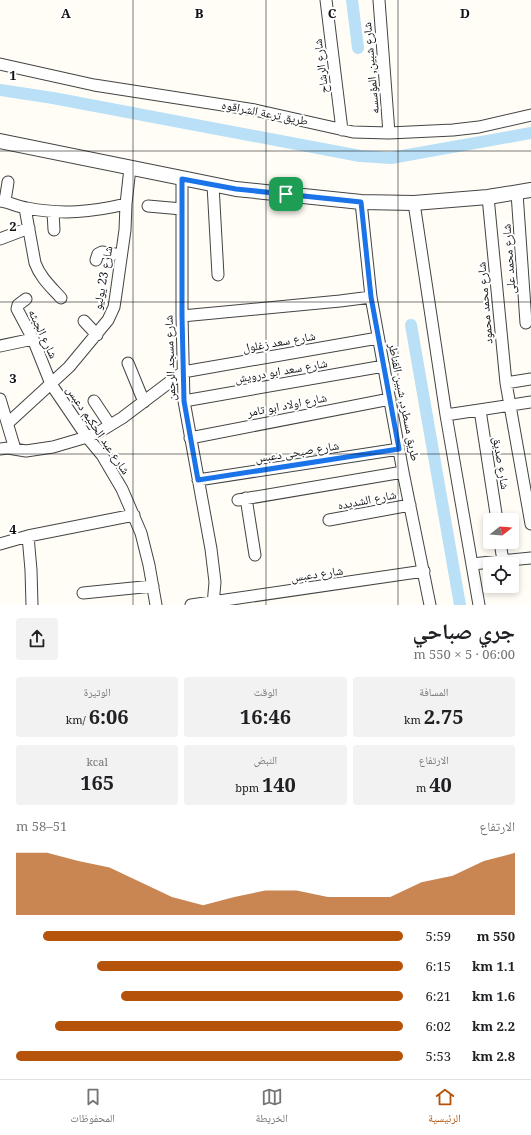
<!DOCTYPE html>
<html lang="ar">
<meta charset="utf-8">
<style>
:root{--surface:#fff;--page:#f2f2f2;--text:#202124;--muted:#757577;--line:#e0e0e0;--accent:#b45309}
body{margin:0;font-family:"Noto Serif","Noto Naskh Arabic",serif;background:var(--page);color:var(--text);direction:rtl;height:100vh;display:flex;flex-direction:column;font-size:15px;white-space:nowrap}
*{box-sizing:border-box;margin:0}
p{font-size:13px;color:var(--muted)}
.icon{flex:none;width:22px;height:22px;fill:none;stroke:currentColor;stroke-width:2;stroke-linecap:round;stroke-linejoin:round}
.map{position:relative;height:605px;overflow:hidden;direction:ltr}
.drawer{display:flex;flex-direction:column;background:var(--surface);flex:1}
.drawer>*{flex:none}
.needle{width:26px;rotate:73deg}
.fabs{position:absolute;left:483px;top:513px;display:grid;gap:8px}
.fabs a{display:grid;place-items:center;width:36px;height:36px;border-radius:4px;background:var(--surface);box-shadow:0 2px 6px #0003;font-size:20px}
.pin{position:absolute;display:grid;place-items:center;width:34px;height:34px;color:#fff;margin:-17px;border-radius:8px;box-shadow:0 2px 6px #0006}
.round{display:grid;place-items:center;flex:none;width:42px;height:42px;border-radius:4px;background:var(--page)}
.summary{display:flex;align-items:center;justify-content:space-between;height:68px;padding:0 16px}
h1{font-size:22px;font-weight:700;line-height:30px}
.stats{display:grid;grid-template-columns:repeat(3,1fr);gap:6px;height:68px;padding:4px 16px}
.stats div{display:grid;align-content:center;border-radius:4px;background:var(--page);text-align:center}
.stats b{font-size:20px;font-weight:700}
.stats small{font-size:11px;font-weight:400}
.stats p{font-size:11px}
.chart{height:112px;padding:8px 16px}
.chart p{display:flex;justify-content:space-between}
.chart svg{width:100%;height:72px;margin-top:4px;fill:var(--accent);opacity:.7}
ul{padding:0 16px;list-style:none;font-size:13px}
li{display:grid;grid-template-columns:64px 48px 1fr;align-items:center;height:30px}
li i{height:10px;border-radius:5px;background:var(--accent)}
.tabs{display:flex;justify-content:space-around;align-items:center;height:56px;border-top:1px solid var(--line);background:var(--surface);font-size:11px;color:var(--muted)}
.tabs a{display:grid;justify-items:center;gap:2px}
.tabs .selected{color:var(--accent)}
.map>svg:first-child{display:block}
</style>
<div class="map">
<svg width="531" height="605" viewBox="0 0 531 605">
<rect width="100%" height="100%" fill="#fffdf5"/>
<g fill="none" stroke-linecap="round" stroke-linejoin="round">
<!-- canal -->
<path stroke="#b9e0f7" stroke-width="12" d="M 352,0 L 358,48
M 0,90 L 53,98 L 360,156 L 391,158 L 531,133
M 411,325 L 460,605"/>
<defs>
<path id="minor" d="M 326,0 L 342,130
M 379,0 L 389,133
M 0,64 L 94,85 L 255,110 L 353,132 L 389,133 L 453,130 L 479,127 L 531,115
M 182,179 L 182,316 L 184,401 L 211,549 L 215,582 L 213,605
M 213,185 L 218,275
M 517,193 L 526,323
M 488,197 L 506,383 L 531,524
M 0,201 C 9,202 18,207 27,208 C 62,215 92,212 126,204
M 5,201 L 8,182
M 361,202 L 371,297 L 403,472 L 430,605
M 414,203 L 446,415 L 479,605
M 148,206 L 182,209
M 25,208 L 35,263 C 40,277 51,287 61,298
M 53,212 L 54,230
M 0,239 L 29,228
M 96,260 L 98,254 L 102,252 L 121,255
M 26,299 L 18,305 L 17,309 L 33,339 L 51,384 L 87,437 L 102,455 L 122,489 L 141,533 L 149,565 L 156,605
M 182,316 L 340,301 L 371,297
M 84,321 L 97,335
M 0,346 L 33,339
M 128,363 L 144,402
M 506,383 L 531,379
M 0,399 L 15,449
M 94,401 L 110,425
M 184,401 L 384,366
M 480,410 L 497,520
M 446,415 L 531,402
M 8,423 L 69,367 L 108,320 L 114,307 L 116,294 L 125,230 L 126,204 L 130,168
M 190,438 L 390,399
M 0,449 L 8,448 L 26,451 L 53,447 L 87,437 L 99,432 L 122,418 L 183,372 L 378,338
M 198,480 L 399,449
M 246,498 L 255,555
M 238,500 L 403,472
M 329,520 L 410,505
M 28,536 L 31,570 L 32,605
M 500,542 L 503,561
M 0,544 L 28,536 L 134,515
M 472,564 L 531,558
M 83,593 L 153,586
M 191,605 L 424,571"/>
<path id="tertiary" d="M 0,141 L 236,189 L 361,202 L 414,203 L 488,197 L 531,190"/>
</defs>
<!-- minor casing -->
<use href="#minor" stroke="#444" stroke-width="13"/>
<!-- tertiary casing -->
<use href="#tertiary" stroke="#444" stroke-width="16"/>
<!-- minor -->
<use href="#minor" stroke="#fff" stroke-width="11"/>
<!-- tertiary -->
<use href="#tertiary" stroke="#fff" stroke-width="14"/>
</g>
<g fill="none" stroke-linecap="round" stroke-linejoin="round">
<defs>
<path id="route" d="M 182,179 L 236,189 L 361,202 L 371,297 L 399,449 L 198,480 L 184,401 L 182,316 Z"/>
</defs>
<!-- route casing -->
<use href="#route" stroke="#fff" stroke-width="8"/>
<!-- route -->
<use href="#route" stroke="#1a73e8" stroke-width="5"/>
</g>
<!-- grid -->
<path fill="none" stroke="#111" stroke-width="1" stroke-opacity="0.55" d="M 133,0 L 133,605M 266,0 L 266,605M 398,0 L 398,605M 0,151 L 531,151M 0,302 L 531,302M 0,454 L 531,454"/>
<g text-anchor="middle" stroke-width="4" stroke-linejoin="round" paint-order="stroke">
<!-- street labels -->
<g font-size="12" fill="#111" stroke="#fff">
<text transform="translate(321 66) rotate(-97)" y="4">شارع الرشاح</text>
<text transform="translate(371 68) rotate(-95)" y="4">شارع شبين, المؤسسه</text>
<text transform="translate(265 113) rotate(11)" y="4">طريق ترعة الشراقوه</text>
<text transform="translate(509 259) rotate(-94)" y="4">شارع محمد على</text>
<text transform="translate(103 278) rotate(-80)" y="4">شارع 23 يوليو</text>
<text transform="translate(485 303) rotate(-95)" y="4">شارع محمد محمود</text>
<text transform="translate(43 334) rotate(65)" y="4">شارع الجبثه</text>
<text transform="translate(279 342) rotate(-10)" y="4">شارع سعد زغلول</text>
<text transform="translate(170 358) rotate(-92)" y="4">شارع مسجد الرحمن</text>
<text transform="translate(281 371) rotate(-10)" y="4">شارع سعد ابو درويش</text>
<text transform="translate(404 402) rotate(79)" y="4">طريق مسطرد, شبين القناطر</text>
<text transform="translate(287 405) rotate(-11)" y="4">شارع اولاد ابو تامر</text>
<text transform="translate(98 430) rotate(56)" y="4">شارع عبد الحكيم دعبس</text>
<text transform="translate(297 452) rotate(-9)" y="4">شارع صبحى دعبس</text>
<text transform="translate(501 463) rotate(81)" y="4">شارع صديق</text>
<text transform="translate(367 500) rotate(-11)" y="4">شارع الشديده</text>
<text transform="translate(317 574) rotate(-8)" y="4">شارع دعبس</text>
</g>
</g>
<g font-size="13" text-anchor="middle" font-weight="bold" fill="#111" stroke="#fff" stroke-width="4" stroke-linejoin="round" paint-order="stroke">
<text x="66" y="18">A</text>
<text x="199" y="18">B</text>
<text x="332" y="18">C</text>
<text x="465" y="18">D</text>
<text x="13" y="80">1</text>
<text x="13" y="231">2</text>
<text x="13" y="383">3</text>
<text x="13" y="534">4</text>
</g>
</svg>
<div class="fabs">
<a><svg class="needle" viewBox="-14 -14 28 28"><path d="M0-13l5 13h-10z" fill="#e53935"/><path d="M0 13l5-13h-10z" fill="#757577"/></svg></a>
<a><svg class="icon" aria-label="locate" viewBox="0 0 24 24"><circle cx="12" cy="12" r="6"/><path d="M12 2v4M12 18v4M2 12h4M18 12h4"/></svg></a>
</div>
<div class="pin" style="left:286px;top:194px;background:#1e9e55"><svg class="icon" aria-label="arrive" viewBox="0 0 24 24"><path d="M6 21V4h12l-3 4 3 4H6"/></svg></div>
</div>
<section class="drawer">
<div class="summary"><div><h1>جري صباحي</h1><p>06:00 · 5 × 550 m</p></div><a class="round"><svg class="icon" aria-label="share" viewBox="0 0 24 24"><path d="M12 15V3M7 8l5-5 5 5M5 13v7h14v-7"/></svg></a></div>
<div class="stats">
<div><p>المسافة</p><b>2.75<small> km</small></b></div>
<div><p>الوقت</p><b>16:46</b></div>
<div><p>الوتيرة</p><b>6:06<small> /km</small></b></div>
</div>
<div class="stats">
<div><p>الارتفاع</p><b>40<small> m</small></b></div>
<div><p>النبض</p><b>140<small> bpm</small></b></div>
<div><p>kcal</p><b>165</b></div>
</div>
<div class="chart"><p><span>الارتفاع</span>51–58 m</p>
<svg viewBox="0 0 160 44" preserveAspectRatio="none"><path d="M0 44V6L10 6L20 11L30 15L40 24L50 33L60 38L70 33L80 29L90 29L100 33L110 33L120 33L130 24L140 20L150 11L160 6V44z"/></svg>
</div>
<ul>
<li><b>550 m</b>5:59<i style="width:93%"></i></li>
<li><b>1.1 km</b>6:15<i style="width:79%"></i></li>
<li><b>1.6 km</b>6:21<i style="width:73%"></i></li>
<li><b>2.2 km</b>6:02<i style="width:90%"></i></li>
<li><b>2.8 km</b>5:53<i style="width:100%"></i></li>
</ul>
</section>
<nav class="tabs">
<a class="selected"><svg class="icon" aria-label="home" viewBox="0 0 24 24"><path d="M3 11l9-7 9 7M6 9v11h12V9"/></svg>الرئيسية</a>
<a><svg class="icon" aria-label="map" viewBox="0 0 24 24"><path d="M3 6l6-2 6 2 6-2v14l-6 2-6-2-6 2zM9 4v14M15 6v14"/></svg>الخريطة</a>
<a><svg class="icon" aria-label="saved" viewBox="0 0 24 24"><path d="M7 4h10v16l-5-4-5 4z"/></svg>المحفوظات</a>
</nav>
